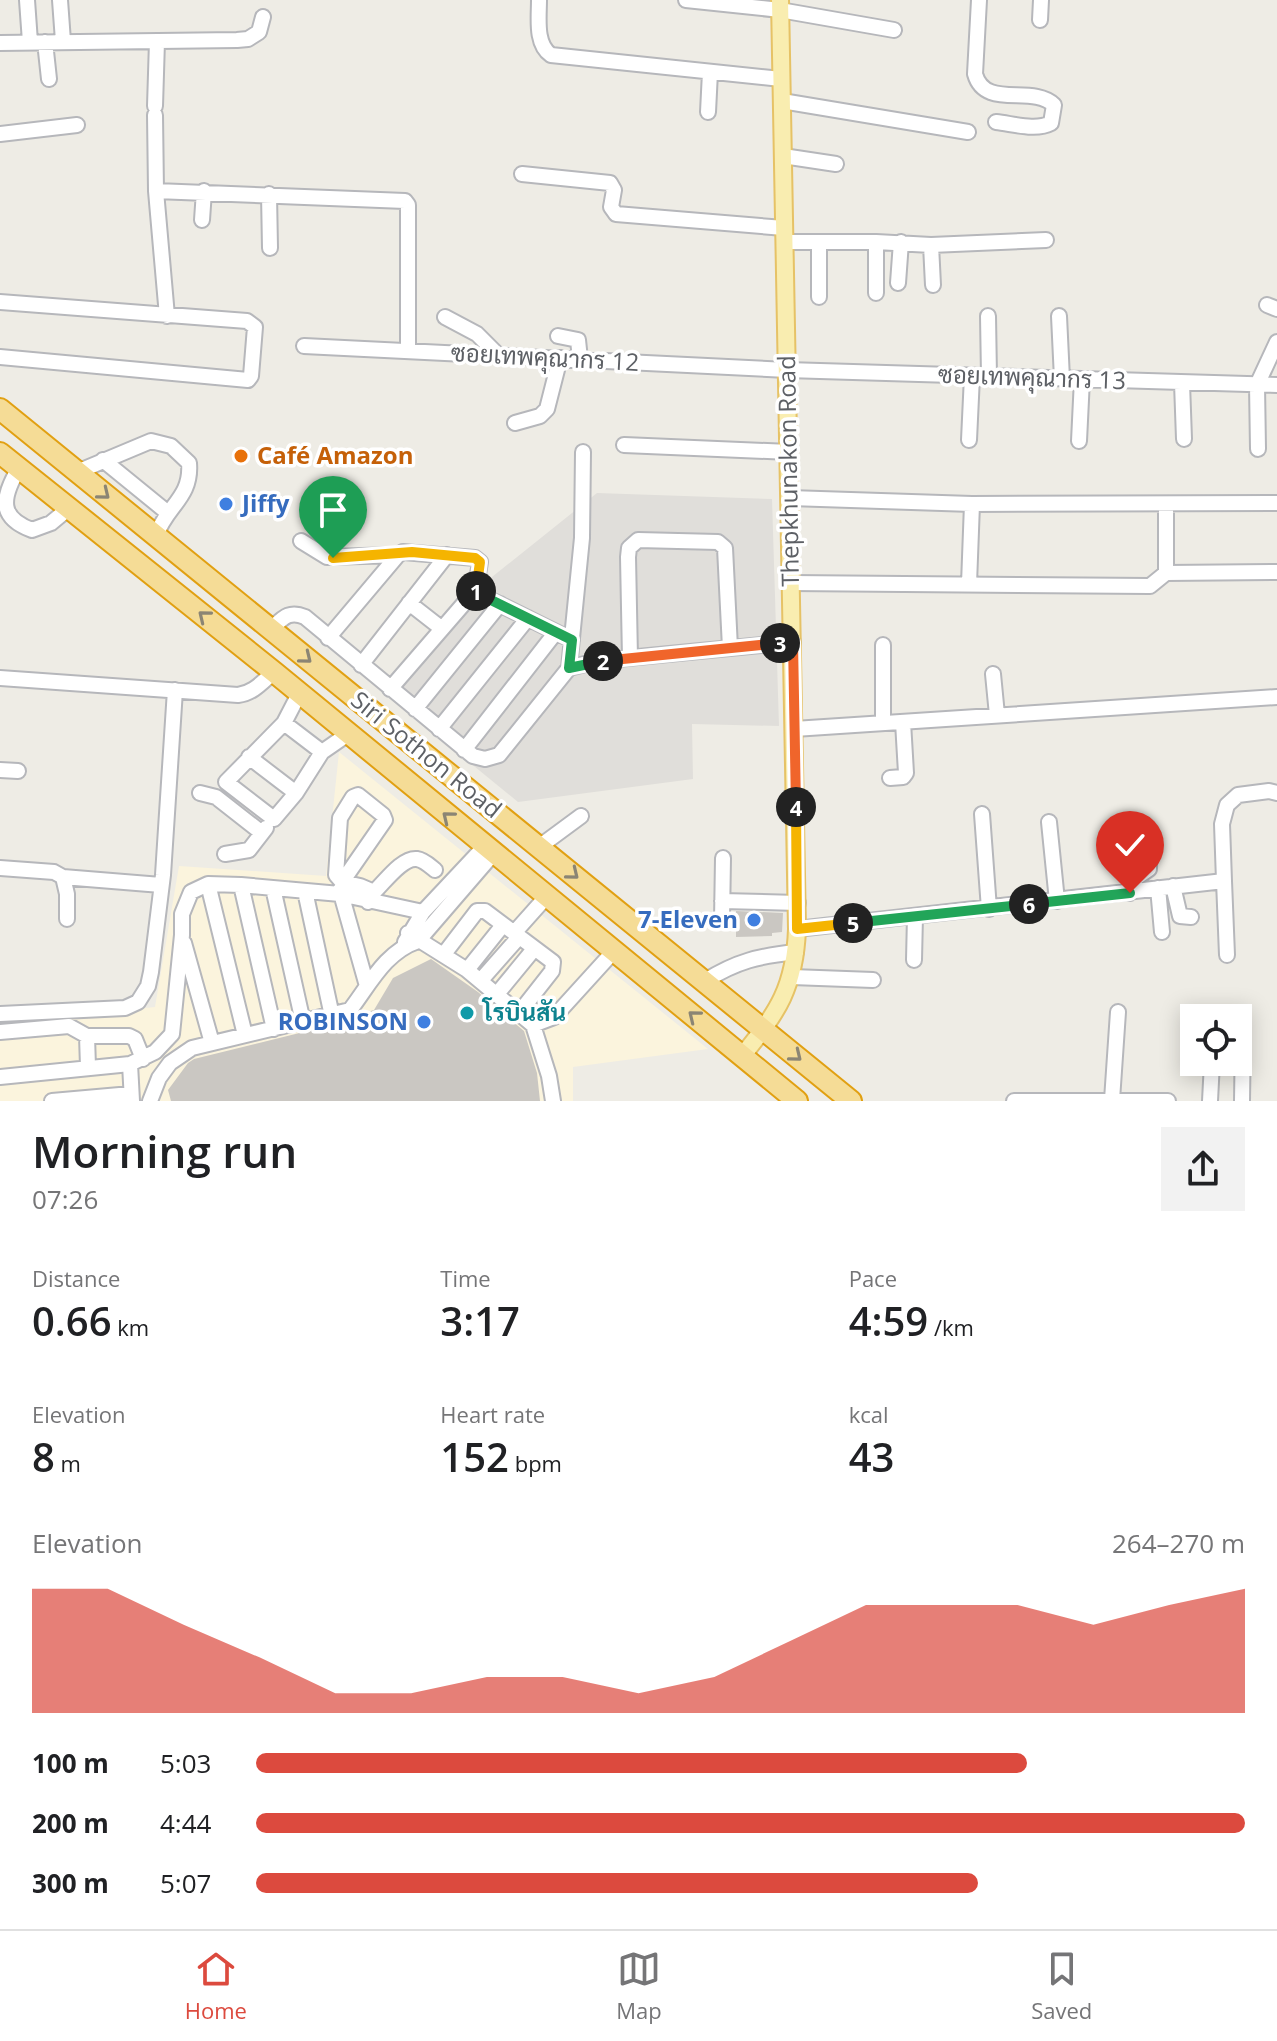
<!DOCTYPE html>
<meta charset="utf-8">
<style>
:root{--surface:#fff;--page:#f2f2f2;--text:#202124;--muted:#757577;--line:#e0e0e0;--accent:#dc4a3e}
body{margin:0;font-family:"Open Sans",Sarabun,sans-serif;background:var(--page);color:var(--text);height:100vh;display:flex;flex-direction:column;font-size:30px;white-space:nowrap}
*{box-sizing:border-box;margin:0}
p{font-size:26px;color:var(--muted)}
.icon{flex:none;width:44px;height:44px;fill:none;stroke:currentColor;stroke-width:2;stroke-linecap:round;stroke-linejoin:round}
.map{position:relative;height:1101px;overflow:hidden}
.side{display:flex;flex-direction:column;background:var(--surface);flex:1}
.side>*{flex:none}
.buttons{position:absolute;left:1180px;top:1004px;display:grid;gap:16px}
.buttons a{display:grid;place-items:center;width:72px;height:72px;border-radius:0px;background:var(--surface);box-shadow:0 4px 20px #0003;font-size:40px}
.pin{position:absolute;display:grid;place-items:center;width:68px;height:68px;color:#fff;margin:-82px -34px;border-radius:50% 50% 50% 0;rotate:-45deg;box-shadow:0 0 8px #0007}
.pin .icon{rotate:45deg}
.km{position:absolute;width:40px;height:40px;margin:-20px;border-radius:50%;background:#222;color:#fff;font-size:22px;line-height:40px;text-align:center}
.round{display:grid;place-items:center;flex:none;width:84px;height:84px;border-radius:0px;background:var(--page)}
.summary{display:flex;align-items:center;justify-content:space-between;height:136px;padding:0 32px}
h1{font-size:44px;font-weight:600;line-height:60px}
.stats{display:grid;grid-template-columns:repeat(3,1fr);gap:12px;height:136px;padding:8px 32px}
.stats div{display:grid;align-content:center}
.stats b{font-size:40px;font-weight:600}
.stats small{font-size:22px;font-weight:400}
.stats p{font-size:22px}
.chart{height:224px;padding:16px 32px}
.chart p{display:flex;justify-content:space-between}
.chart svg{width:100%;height:144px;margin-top:8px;fill:var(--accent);opacity:.7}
ul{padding:0 32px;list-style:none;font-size:26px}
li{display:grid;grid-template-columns:128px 96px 1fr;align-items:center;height:60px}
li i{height:20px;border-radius:10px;background:var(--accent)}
.dock{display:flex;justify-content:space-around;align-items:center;height:112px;border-top:2px solid var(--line);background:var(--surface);font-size:22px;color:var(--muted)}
.dock a{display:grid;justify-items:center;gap:4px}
.dock .active{color:var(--accent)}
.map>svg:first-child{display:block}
</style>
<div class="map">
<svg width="1277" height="1101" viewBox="0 0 1277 1101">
<rect width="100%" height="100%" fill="#eeece5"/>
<!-- commercial -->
<path fill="#fbf4dd" d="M 339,752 L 708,1049 L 573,1067 L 573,1101 L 0,1101 L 0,1023 L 155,1007 L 179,866 L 326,876 Z"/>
<!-- industrial -->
<path fill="#e0deda" d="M 597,493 L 772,499 L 779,726 L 692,724 L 693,779 L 518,802 L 387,695 L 487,581 Z"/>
<!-- building -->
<path fill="#cac7c2" d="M 736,911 L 783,913 L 782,932 L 772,933 L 772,936 L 736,937 Z
M 431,959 L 478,992 L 524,1031 L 537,1073 L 540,1101 L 171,1101 L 168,1090 L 188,1063 L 194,1059 L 352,1020 L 360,1014 L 374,1010 L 393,978 Z"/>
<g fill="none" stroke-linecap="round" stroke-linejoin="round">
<defs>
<path id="minor" d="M 27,0 L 30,42
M 60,0 L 63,41
M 539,0 C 539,18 535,44 551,55 L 781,79
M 686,0 L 780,10 L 894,30
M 979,0 L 975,74 C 985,110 1032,84 1054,105 L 1051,123 C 1036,131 1014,124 996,122
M 1040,20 L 1041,0
M 45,42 L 49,79
M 0,43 L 237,40 L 248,39 L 259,32 L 263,17
M 782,101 L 968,132
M 155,106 L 157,41
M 708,112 L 710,72
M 155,115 L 156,191 L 167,316
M 0,134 L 77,125
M 783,156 L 836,164
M 522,174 L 610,183 L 614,190 L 611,207 L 616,214 L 784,228
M 156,191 L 405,201 L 408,205 L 408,351
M 269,194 L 270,248
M 202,220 L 204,191
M 785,242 L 876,242 L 931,245 L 933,285
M 876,242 L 876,293
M 931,245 L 1046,240
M 898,283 L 901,242
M 819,297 L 819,242
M 0,302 L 247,321 L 255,327 L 251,376 L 248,380 L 0,357
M 1267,305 L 1277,309
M 988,316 L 989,376
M 1059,316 L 1062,379
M 445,317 L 477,334 L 498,355
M 558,336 L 578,340 L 580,359
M 304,346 L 787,370 L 1277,385
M 1182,383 L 1184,439
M 515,423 L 540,416 L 547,409 L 560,358
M 969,440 L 972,376
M 1079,441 L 1082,379
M 624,445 L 789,452
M 1258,449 L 1257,385 L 1277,342
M 103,460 L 168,513
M 19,468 C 0,500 0,518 32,530 L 51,523 L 69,508
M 77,472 L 151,441 L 171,446 L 189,463 C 192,498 166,506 156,536
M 790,498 L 972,504 L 1277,503
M 1166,505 L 1166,573
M 301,541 L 327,557 L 398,555
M 791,583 L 1150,586 L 1166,573 L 1277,572
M 969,584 L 972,504
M 409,603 L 441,628
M 271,629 C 283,618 289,610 305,617 L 473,756 L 485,759 L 499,755 L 569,668 L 597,661 L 793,642
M 328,638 L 398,555 L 403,552 L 475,558 L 480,562 L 474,599
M 630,658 L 628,557 L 629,548 L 638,540 L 718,542 L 725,548 L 730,648
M 361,665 L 447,555
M 569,668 L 582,538 L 583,452
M 993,674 L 997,715
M 0,678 L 238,695 C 254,693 262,682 274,672
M 390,689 L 467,600 L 491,600 L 572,640
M 299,694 L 284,723 L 226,782 L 274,819 L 296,793 L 322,752 L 348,734
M 415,709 L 500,604
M 883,722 L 883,645
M 284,723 L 322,752
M 439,729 L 528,618
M 794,729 L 1277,697
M 464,750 L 556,632
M 249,757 L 296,793
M 0,770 L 18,771
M 890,778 L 903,777 L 906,773 L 903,722
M 200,793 L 216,797 L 262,833
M 982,814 L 989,909
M 1049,822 L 1057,901
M 539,847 L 581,816
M 225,854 L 249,850 L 266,828
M 0,868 L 54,872 L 63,877 L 67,894 L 67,919
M 63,877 L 161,885
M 1224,881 L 1227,955
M 342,882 L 385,820 L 383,815 L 358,795 L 353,797 L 340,818 L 336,875 L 342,882 L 360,886 L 374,892 L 368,902
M 208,884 L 245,1035
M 241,885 L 274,1029
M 1173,886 L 1180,916 L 1191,917
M 273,888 L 303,1022
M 1158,888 L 1162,932
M 340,890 L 367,986
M 305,891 L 332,1016
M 374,892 C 384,883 402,857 417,859 C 424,860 430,866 435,870
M 1130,893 L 1136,878 L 1149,869 L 1149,841
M 722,901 L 798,903
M 722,920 L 723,858
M 797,929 L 1224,881 L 1222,824 L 1227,805 L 1238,795 L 1269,791 L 1277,793
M 408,933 L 467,970 L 533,1025 L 554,1017 L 614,951
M 514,933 L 547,896
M 405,942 L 423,912 L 484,847
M 184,943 L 212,1043
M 444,954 L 477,911 L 485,911 L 553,962 L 552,971 L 519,1013
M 914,960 L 915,916
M 467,970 L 503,925
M 792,977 L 873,980
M 481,980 L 519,937
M 705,981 C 737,961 759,956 796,952
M 497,994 L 534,949
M 0,1014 L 125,1008 L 138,1002 L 148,986 L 151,972 L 163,875 L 175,690
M 533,1025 L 549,1076 L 553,1101
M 0,1032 L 69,1026 L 87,1036
M 88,1067 L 87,1036 L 129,1036 L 135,1039 L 143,1059
M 0,1077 L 130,1064
M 1112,1100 L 1118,1012
M 52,1101 L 131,1094
M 132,1101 L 130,1064 L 155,1052 L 172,1034 L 182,935 L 182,914 L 191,892 L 208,884 L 241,885 L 340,894 L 423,912
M 150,1101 L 159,1078 L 170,1063 L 192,1048 L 350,1010 C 370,984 385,952 418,941 L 493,854
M 1014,1101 L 1168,1101
M 1210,1101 L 1212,1062
M 1242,1101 L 1243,1031"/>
<path id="major" d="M 742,1056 C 778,1013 795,986 797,929 L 780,0"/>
<path id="highway" d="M 0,409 L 851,1101
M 0,453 L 274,672 L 797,1101"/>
</defs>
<!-- minor casing -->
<use href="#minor" stroke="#b6b7bb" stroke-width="18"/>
<!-- major casing -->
<use href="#major" stroke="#e6c266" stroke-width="20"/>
<!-- highway casing -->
<use href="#highway" stroke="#e1a012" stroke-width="24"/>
<!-- minor -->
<use href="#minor" stroke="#fff" stroke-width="14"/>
<!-- major -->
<use href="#major" stroke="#f9edb0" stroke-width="16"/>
<!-- highway -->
<use href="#highway" stroke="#f5dc96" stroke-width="20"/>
</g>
<!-- one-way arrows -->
<defs><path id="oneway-chevron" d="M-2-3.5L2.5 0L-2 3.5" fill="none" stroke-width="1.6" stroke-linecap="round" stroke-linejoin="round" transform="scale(2)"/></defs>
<g stroke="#8b8574">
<use href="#oneway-chevron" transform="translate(104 494) rotate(39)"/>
<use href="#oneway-chevron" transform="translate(204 616) rotate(-141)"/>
<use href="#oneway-chevron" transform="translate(306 658) rotate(39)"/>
<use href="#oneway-chevron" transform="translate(448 817) rotate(-141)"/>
<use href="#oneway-chevron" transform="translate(573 874) rotate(39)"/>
<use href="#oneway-chevron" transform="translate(694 1016) rotate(-141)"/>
<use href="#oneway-chevron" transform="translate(796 1056) rotate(39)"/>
</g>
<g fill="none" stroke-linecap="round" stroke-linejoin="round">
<defs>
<path id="split-1" d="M 333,558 L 412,552 L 475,558 L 480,562 L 476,591"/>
<path id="split-2" d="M 476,591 L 474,599 L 491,600 L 572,640 L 569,668 L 603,661"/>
<path id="split-3" d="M 603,661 L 780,643"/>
<path id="split-4" d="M 780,643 L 793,642 L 796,807"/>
<path id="split-5" d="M 796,807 L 797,929 L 853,923"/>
<path id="split-6" d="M 853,923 L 1029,904"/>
<path id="split-7" d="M 1029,904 L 1130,893"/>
</defs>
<!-- split-1 casing -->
<use href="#split-1" stroke="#fff" stroke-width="16"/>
<!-- split-2 casing -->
<use href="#split-2" stroke="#fff" stroke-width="16"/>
<!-- split-3 casing -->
<use href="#split-3" stroke="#fff" stroke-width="16"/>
<!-- split-4 casing -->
<use href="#split-4" stroke="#fff" stroke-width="16"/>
<!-- split-5 casing -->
<use href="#split-5" stroke="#fff" stroke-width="16"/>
<!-- split-6 casing -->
<use href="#split-6" stroke="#fff" stroke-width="16"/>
<!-- split-7 casing -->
<use href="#split-7" stroke="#fff" stroke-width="16"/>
<!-- split-1 -->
<use href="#split-1" stroke="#f5b400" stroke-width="10"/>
<!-- split-2 -->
<use href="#split-2" stroke="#22a559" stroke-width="10"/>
<!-- split-3 -->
<use href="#split-3" stroke="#f0652b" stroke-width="10"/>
<!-- split-4 -->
<use href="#split-4" stroke="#f0652b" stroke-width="10"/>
<!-- split-5 -->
<use href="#split-5" stroke="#f5b400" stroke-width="10"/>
<!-- split-6 -->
<use href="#split-6" stroke="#22a559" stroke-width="10"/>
<!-- split-7 -->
<use href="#split-7" stroke="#22a559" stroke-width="10"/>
</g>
<!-- markers -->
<circle fill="#e8710a" stroke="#fff" stroke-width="3" cx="241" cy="456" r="8"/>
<g fill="#3f7fe0" stroke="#fff" stroke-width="3">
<circle cx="226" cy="504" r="8"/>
<circle cx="754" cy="920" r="8"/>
<circle cx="424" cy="1022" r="8"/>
</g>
<circle fill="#0f9aa8" stroke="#fff" stroke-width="3" cx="467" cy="1013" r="8"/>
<g text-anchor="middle" stroke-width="7" stroke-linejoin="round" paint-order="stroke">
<!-- street labels -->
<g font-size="24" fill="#5d6065" stroke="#fff">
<text transform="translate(545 358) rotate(3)" y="8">ซอยเทพคุณากร 12</text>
<text transform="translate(1032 378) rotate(2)" y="8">ซอยเทพคุณากร 13</text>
<text transform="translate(789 471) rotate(-91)" y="8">Thepkhunakon Road</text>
<text transform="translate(426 755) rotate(39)" y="8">Siri Sothon Road</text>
</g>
<!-- food labels -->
<g font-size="24" font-weight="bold" fill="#c56008" stroke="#fff" text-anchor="start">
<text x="257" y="464">Café Amazon</text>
</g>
<!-- shop labels -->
<g font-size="24" font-weight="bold" fill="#366cbe" stroke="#fff" text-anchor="end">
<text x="242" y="512" text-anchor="start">Jiffy</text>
<text x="738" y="928">7-Eleven</text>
<text x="408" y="1030">ROBINSON</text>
</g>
<!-- culture labels -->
<g font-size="24" font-weight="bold" fill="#0d838f" stroke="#fff" text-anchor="start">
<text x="483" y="1021">โรบินสัน</text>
</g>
</g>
</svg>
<div class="buttons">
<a><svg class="icon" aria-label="locate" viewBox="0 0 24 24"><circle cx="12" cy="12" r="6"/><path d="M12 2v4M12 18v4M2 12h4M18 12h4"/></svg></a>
</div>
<div class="pin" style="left:333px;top:558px;background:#1e9e55"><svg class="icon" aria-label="arrive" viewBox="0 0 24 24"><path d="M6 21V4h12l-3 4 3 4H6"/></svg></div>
<div class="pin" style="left:1130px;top:893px;background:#d93025"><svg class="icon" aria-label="check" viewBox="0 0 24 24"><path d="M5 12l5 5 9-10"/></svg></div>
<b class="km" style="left:476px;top:591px">1</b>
<b class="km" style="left:603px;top:661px">2</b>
<b class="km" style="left:780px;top:643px">3</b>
<b class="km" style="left:796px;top:807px">4</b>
<b class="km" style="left:853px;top:923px">5</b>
<b class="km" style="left:1029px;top:904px">6</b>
</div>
<section class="side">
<div class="summary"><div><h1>Morning run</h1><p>07:26</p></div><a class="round"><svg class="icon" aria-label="share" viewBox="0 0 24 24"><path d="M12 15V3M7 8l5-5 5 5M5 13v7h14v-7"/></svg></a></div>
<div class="stats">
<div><p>Distance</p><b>0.66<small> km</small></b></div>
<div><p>Time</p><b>3:17</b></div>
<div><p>Pace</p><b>4:59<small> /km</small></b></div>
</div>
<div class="stats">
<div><p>Elevation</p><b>8<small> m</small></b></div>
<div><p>Heart rate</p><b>152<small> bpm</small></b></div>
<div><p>kcal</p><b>43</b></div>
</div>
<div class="chart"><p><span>Elevation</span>264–270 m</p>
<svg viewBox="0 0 160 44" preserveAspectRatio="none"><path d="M0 44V6L10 6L20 17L30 27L40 38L50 38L60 33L70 33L80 38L90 33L100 22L110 11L120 11L130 11L140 17L150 11L160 6V44z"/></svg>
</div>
<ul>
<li><b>100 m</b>5:03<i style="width:78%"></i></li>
<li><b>200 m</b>4:44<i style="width:100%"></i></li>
<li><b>300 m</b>5:07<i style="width:73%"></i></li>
</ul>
</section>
<nav class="dock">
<a class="active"><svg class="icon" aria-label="home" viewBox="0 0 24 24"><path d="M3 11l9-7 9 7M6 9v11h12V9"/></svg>Home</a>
<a><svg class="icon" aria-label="map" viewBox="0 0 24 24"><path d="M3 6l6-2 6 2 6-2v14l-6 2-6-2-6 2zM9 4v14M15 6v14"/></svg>Map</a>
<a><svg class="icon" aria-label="saved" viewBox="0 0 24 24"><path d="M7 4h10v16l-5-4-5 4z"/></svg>Saved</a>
</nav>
